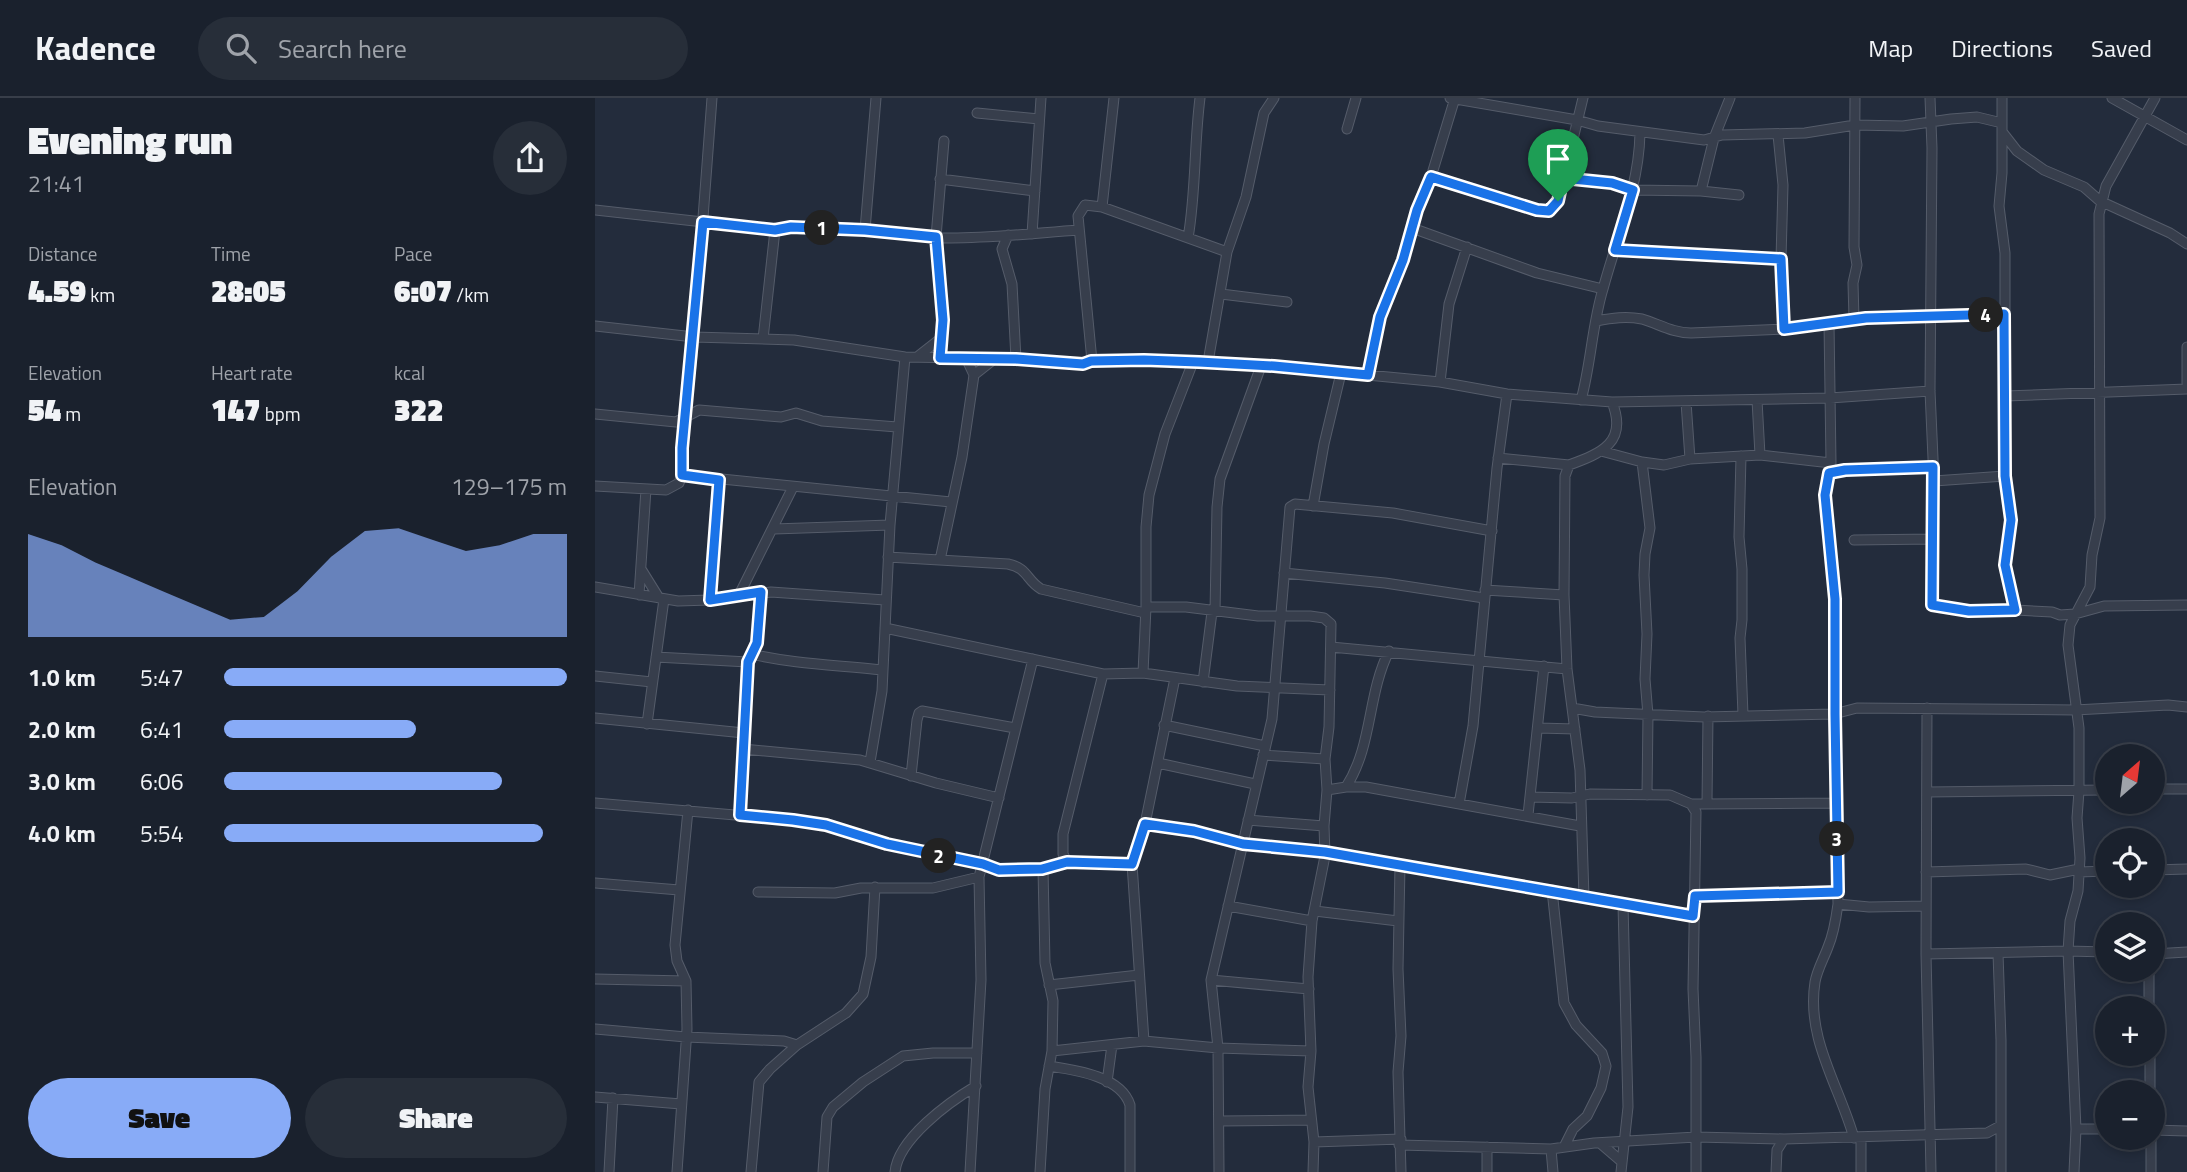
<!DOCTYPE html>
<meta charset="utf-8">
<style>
:root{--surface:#1a212d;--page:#272e39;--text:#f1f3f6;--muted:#9fa3aa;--line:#383e49;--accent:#88abf7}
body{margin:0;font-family:"Titillium Web",sans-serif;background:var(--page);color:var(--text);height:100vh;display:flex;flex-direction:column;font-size:26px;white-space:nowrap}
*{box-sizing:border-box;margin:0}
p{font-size:23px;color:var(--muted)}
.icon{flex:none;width:38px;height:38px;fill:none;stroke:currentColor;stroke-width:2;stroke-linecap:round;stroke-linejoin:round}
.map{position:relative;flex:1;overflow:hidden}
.sheet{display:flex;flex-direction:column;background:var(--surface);width:595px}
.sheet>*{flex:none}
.needle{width:46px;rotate:28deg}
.fabs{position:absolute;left:1500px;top:646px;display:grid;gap:14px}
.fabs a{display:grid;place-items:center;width:70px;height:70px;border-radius:50%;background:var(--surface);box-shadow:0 4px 10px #0003,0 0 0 2px var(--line);font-size:35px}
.pin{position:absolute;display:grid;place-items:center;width:60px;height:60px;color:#fff;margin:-72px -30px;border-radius:50% 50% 50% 0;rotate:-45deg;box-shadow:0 0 7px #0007}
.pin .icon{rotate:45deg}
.km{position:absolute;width:35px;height:35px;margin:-18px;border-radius:50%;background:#222;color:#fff;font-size:19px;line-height:35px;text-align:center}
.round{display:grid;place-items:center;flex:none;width:74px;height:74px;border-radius:37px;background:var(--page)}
.headline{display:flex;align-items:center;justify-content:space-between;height:119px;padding:0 28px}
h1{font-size:38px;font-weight:800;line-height:52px}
.metrics{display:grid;grid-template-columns:repeat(3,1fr);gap:10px;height:119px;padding:7px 28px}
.metrics div{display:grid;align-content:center}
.metrics b{font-size:30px;font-weight:800}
.metrics small{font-size:19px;font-weight:400}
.metrics p{font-size:19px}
.chart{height:196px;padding:14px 28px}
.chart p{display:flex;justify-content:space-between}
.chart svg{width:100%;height:126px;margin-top:7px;fill:var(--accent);opacity:.7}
.cta{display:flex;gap:14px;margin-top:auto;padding:14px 28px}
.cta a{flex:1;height:80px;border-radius:42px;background:var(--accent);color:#111;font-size:28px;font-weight:800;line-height:80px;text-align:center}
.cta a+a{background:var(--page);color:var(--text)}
ul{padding:0 28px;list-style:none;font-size:23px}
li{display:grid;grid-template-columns:112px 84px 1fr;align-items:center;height:52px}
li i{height:18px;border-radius:9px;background:var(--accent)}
header{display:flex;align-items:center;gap:42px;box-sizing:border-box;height:98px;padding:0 35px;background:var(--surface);border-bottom:2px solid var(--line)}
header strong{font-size:33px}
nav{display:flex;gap:38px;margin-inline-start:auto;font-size:24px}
.search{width:490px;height:63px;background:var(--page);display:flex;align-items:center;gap:18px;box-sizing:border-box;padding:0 24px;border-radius:38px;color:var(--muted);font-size:26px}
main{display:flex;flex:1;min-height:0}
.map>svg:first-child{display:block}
</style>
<header>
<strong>Kadence</strong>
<div class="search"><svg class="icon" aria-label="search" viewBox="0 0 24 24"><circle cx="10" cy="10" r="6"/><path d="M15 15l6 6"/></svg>Search here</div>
<nav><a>Map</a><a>Directions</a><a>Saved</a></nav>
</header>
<main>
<section class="sheet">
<div class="headline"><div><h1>Evening run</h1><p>21:41</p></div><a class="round"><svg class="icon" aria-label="share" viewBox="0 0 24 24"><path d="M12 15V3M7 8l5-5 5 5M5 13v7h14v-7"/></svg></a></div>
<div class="metrics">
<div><p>Distance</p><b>4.59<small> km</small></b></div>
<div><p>Time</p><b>28:05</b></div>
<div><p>Pace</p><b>6:07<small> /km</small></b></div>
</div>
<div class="metrics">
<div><p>Elevation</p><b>54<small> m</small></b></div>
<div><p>Heart rate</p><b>147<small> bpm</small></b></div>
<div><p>kcal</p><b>322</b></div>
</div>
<div class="chart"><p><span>Elevation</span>129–175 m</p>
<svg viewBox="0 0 160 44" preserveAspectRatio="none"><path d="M0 44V8L10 12L20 18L30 23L40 28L50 33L60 38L70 37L80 28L90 16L100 7L110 6L120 10L130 14L140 12L150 8L160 8V44z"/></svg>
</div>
<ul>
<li><b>1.0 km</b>5:47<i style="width:100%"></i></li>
<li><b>2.0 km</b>6:41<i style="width:56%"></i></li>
<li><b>3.0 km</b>6:06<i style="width:81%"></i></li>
<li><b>4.0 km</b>5:54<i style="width:93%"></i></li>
</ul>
<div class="cta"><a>Save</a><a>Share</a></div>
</section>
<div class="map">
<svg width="1592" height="1074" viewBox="0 0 1592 1074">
<rect width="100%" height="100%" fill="#232c3c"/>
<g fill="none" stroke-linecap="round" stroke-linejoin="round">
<defs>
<path id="minor" d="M 855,0 L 982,22 L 1003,28 L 1109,42 L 1127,37 L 1210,35 L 1260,27 L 1308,28 L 1356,21 L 1382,19 L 1407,25
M 1335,0 L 1337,50 L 1335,293 L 1339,383 L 1337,507 L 1374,513 L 1420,512 L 1457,514 L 1465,517 L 1480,516 L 1509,508 L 1592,507
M 1407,0 L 1407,75 L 1404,108 L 1410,155 L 1410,378 L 1416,422 L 1411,467 L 1420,512
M 1517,0 L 1592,42
M 382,15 L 444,21
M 752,31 L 761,0
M 1408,35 L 1422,53 L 1449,72 L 1489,89 L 1505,103 L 1575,135 L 1592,146
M 1183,37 L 1188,87 L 1186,161 L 1189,231
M 836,79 L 942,112 L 954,113 L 963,103 L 988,0
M 968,80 L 1017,85 L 1038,92 L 1106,93 L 1119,40 L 1135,0
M 345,81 L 440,93
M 1106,93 L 1144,97
M 507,109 L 519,0
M 0,112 L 180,132 C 235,120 300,140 356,140 C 398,140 442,135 484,132
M 817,130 L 942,175 L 1008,191
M 270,132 L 281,0
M 437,136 L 446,0
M 413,137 L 407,151 L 417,186 L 421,261
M 593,140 C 601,94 599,47 605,0
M 1020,152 L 1186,161
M 626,196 L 692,204
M 1259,221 L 1258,185 L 1262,167 L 1259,149 L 1260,0
M 1001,223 C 1017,220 1031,218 1047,221 C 1064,226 1078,235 1096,235 L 1189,231 L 1271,220 L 1409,216
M 1234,225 L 1236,365 L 1229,397 L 1240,501 L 1239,616 L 1243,806 C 1241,821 1239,835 1233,849 C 1229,860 1222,872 1220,884 C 1211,941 1244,987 1259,1040
M 0,228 L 99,239 L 199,242 L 310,259 L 421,261 L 487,266 L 497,263 L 549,262 L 679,268 L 845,284 L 912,296 L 1017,304 L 1235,300 L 1335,293
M 168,241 L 180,132
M 1592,249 L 1592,285
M 322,259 L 345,241
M 345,260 L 347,203 L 341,139 L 349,43
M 497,263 L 483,118 L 490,107 L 507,109 L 632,154
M 613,264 L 632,154 L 651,99 L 669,15 L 679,0
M 379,277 L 398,262
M 773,277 L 785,219 L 808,162 L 822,112 L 836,79 L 860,0
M 845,284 L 854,206 L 872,149
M 1410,298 L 1592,291
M 986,302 C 996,266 997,227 1008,191 C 1022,139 1044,89 1045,35
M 1162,302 L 1165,357
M 1091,304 L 1095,361
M 0,316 L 81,324 L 104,312 L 186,319 L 201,315 L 227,323 L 302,329
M 1006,353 L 1047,364
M 1146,358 L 1144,439 L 1147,471 L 1147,522 L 1145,540 L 1148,617
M 903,360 L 974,367 L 970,378 L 969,497 L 972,571 L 985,672 L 989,800
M 974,367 C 1007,355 1033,344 1017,304
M 1234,375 L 1249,372 L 1338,369
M 87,377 L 356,404
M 1339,383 L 1410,378
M 0,388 L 71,392 L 84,385 L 87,377 L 87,350 L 99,239 L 117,0
M 718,408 L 729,346 L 746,275
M 179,431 L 295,427
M 1259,442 L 1338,441
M 293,459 L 413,466 C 433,470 431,482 446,491 L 550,515
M 345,462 L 367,359 L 379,277 L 372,262
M 46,471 L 64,500
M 689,475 L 790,485 L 889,500
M 0,489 L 83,503 L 115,502 L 176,494 L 290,502
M 890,492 L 969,497
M 44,497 L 51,391
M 144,497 L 198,389
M 115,502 L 124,382
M 551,509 L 591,509 L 663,518 L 715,518 L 729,520 L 736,526 L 734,629 L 730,661 L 732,692 L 729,728 L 730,758 L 717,823 L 713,879 L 716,953 L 713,989 L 719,1044 L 718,1074
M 620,514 L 622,409 L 625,381 L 666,268
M 290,530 L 508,576 L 548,575 L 642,588 L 735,592
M 736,549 L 972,571
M 156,556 C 199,566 243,567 287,572
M 61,559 L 153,564
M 548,575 L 551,509 L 551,429 L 554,397 L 570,336 L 598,264
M 0,578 L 57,584
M 608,584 L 617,514
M 977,610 L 1000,614 L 1109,619 L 1239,616 L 1262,610 L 1480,612 L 1573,607 L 1592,609
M 1332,610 L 1331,856 L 1336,1074
M 0,620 L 149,635
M 52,626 L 69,501
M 569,627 L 670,648
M 944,630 L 980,631
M 148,651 L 265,662 L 341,685 L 404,700
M 668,657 L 730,661
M 275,664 L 287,593 L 295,427 L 310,259
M 563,665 L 660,686
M 316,678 L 322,622 L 324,615 L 327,613 L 420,630
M 751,689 C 778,647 772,597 794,553
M 1558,691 L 1592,691
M 732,692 L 751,689 L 771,689 L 985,728
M 1332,694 L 1512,692
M 1052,697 L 1053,617 L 1050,581 L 1052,536 L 1049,477 L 1050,456 L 1055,430 L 1047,364 L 1069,367 L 1095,361 L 1165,357 L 1236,365
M 935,699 L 977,700 L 995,696 L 1075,697 L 1096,706 L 1107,706 L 1241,705
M 0,705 L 198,722 L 231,727 L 292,746 L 388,766 L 404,772 L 448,771 L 472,764 L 537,766
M 1112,705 L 1113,618
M 864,706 L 878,628 L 902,370 L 912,296
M 1096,706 L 1101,714 L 1098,891 L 1101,959 L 1101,1074
M 145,717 L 153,564 L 162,545 L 166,494
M 933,717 L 949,568
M 653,722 L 729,728
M 550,726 L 599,733 L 648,746 L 730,754 L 1098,818
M 472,764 L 468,756 L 468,736 L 508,576
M 805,767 L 803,871 L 806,938 L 803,974 L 806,1074
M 1558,772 L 1592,771
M 1331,774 L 1431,771 L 1455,777 L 1484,771
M 1484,774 L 1512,773
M 0,785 L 84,792
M 957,792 L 969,905 L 981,927 L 1007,955 L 1011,968 L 1006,990 L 992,1018 L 978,1031 L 969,1049
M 163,794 L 240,795 L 266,790 L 338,790 L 384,779
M 1100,798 L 1243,794
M 1243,806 L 1274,809 L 1331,808
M 633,808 L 717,823
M 720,813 L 803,823
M 1403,855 L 1406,942 L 1406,1074
M 1331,856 L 1473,853 L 1512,854
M 1558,856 L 1592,854
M 1554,872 L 1554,910
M 0,881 L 91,883
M 616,882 L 714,891
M 454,887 L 544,877
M 0,931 L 91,939 L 189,943 L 202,947
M 549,943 L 537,766 L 550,726 L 580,580
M 457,953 L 549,943 L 623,950 L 716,953
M 1555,956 L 1555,994
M 454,968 C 480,972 526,978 535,1007 L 535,1074
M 512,984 L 517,947
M 0,999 L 86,1006
M 624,1023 L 716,1022
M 1481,1031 L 1512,1031
M 1558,1032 L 1592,1033
M 1266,1039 L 1266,1074
M 1556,1040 L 1556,1074
M 719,1044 L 806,1041
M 1005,1045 L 1026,1063
M 804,1047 L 956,1051 L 999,1045 L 1101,1039 L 1189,1041 L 1392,1035 L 1405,1028
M 956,1051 L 958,1074
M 14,1074 L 18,1000
M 82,1074 L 92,931 L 91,883 L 82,863 L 80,847 L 93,712
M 156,1074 L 164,984 L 175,971 L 202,947 L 251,915 L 268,896 L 276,859 L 280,789
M 228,1074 L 232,1019 L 238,1009 L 268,984 L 308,958 L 338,955 L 382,955
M 300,1074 C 303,1041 354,1004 381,988
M 375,1074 L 386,882 L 384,779 L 438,561
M 445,1074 L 450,991 L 457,953 L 458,903 L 450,865 L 448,771
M 624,1074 L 623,950 L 616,882 L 677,621 L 695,409 L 700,406 L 798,415 L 897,433
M 892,1074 L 892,1049
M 1026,1074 L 1033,1009 L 1028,806
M 1181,1074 L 1182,1052 L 1189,1041
M 1479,1074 L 1481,1031 L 1473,853 L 1475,823 L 1483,793 L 1485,760 L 1482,720 L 1484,693 L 1484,630 L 1473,547 L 1475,527 L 1495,489 L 1497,457 L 1505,420 L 1504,116 L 1511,88 L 1560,0"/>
</defs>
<!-- minor casing -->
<use href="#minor" stroke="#555c6a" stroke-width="11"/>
<!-- minor -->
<use href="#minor" stroke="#373e4c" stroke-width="9"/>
</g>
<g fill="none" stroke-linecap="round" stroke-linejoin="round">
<defs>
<path id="route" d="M 836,79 L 942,112 L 954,113 L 963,103 L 968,80 L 1017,85 L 1038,92 L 1020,152 L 1186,161 L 1189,231 L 1271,220 L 1409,216 L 1410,378 L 1416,422 L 1410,467 L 1420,512 L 1374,513 L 1337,507 L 1338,369 L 1250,372 L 1234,375 L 1230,397 L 1240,501 L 1240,616 L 1243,794 L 1100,798 L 1098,818 L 730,754 L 648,746 L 599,733 L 550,726 L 537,766 L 472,764 L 447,771 L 404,772 L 388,766 L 292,746 L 231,727 L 198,722 L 145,717 L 153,564 L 162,545 L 166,494 L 115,502 L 124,382 L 87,377 L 87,350 L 108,124 L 180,132 L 196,129 L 270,132 L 341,139 L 348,222 L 345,260 L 421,261 L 488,266 L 496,263 L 549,262 L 604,264 L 679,268 L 773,277 L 785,219 L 808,162 L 822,112 Z"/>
</defs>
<!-- route casing -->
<use href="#route" stroke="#fff" stroke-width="14"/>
<!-- route -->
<use href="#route" stroke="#1a73e8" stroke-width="9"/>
</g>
</svg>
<div class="fabs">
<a><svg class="needle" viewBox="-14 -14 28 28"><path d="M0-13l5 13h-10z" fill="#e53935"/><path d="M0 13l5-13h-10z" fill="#9fa3aa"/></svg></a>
<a><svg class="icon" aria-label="locate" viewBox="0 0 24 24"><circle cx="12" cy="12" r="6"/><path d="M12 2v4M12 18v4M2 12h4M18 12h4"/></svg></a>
<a><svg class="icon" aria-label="layers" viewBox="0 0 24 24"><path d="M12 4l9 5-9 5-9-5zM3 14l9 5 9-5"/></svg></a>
<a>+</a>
<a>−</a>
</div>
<div class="pin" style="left:963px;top:103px;background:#1e9e55"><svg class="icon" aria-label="arrive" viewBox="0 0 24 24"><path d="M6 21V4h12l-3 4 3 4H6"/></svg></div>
<b class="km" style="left:227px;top:130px">1</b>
<b class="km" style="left:344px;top:758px">2</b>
<b class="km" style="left:1242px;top:741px">3</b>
<b class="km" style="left:1391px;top:217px">4</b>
</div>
</main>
